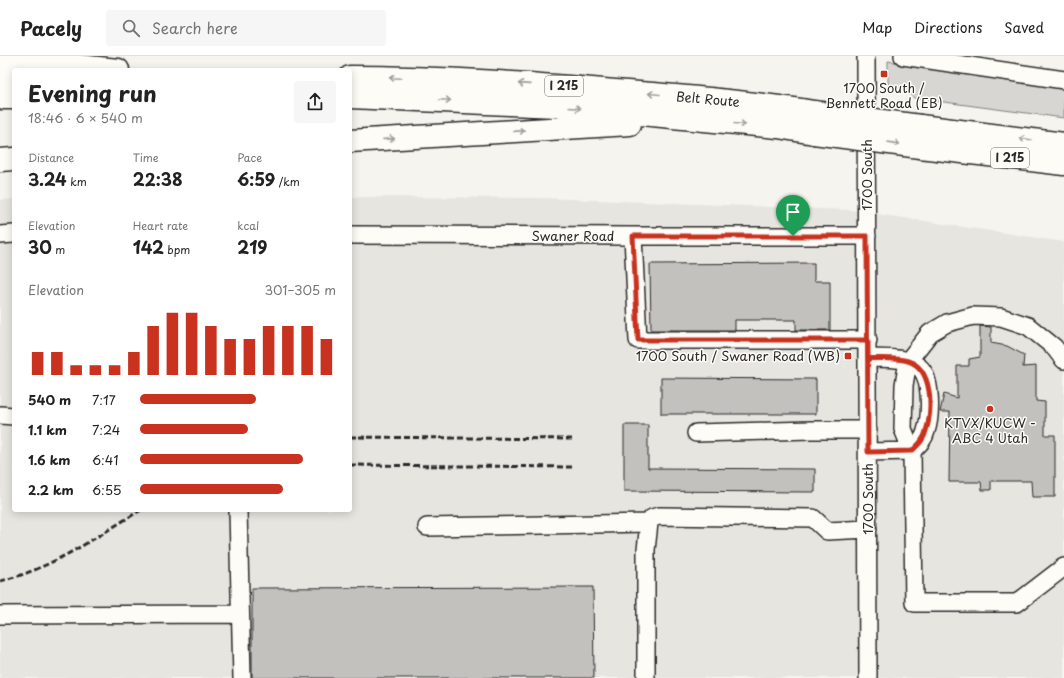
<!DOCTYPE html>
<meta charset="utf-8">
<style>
:root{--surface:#fff;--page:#f6f6f6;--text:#222;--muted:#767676;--line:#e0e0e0;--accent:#c8321e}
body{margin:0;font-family:"Playpen Sans",sans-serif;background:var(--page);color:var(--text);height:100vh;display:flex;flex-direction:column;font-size:15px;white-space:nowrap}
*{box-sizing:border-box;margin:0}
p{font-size:13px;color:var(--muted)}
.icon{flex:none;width:22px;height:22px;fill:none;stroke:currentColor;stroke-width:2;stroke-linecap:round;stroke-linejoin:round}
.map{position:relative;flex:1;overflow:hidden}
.panel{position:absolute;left:12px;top:12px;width:340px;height:444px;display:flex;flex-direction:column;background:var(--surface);border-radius:4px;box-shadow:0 2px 10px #0003}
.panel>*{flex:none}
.pin{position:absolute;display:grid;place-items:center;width:34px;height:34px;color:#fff;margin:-41px -17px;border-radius:50% 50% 50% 0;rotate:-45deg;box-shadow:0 0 4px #0007}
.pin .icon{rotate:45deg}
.round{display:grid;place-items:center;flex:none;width:42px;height:42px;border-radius:4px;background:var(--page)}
.headline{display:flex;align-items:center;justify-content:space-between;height:68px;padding:0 16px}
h1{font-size:22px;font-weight:700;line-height:30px}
.stats{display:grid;grid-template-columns:repeat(3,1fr);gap:6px;height:68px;padding:4px 16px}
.stats div{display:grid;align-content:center}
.stats b{font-size:17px;font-weight:700}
.stats small{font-size:11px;font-weight:400}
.stats p{font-size:11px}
.chart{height:112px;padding:8px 16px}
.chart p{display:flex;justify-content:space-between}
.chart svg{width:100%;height:72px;margin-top:4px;stroke:var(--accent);stroke-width:6}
ul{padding:0 16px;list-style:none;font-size:13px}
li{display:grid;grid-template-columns:64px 48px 1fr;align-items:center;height:30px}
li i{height:10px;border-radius:5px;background:var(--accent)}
header{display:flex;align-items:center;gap:24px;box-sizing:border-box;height:56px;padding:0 20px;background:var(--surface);border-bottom:1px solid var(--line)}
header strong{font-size:19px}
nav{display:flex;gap:22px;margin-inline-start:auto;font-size:14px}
.search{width:280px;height:36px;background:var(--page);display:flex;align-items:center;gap:10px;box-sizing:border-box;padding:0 14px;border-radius:4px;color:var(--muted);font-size:15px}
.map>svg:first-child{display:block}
</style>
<header>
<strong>Pacely</strong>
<div class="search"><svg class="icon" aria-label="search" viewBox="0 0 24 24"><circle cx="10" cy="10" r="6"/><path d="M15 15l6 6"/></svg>Search here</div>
<nav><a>Map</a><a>Directions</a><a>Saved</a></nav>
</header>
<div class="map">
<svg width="1064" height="622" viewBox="0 0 1064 622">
<rect width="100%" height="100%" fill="#f5f4ef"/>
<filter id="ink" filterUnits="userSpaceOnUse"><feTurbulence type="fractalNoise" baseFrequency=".025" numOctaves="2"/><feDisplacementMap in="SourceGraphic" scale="8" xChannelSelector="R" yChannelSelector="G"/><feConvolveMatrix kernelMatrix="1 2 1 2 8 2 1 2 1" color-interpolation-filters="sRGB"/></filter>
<g filter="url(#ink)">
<!-- built -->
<path fill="#e6e5e0" d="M 350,141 L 542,142 L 850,154 L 1064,186 L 1064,622 L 0,622 L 0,144 L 14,143 L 14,454 L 350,454 Z"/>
<!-- green -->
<path fill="#d7d6d2" stroke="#81807e" d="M 888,5 L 1064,30 L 1064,62 L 914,42 L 903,33 L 888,28 Z"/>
<!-- building -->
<path fill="#c2c1be" stroke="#2b2b2b" d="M 814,207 L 814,225 L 830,225 L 830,274 L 796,274 L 796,264 L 735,264 L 735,274 L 651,274 L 650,208 Z
M 980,270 L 991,271 L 991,287 L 1007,290 L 1024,299 L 1023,311 L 1036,310 L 1036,345 L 1045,346 L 1045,379 L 1055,379 L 1055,441 L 1032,441 L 1031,425 L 991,425 L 991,434 L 982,434 L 981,426 L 949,426 L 950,356 L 940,356 L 944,338 L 957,342 L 957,310 L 969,310 L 969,303 L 980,301 Z
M 661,322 L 816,323 L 816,358 L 661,358 Z
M 624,369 L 648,369 L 648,412 L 815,413 L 815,436 L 624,435 Z
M 593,531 L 594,622 L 252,622 L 252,532 Z"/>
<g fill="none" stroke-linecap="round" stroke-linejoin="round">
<defs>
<path id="minor" d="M 866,0 L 868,622
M 903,0 L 1064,24
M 0,179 L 14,178
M 350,179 L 633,180 L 867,180
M 633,180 L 638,284 L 868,284
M 868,302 C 884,303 905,300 919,311 C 932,321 931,360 926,375 C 924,384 918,389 912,395 L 868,396
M 1064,304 L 1054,291 L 1028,270 L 1001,261 L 973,260 L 947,267 L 930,277 L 908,305 L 904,329 L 903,373 L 912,395 L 914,547 L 1017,547 L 1064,511
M 0,359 L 14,360
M 696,377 L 811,374 L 868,374
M 238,454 L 242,622
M 427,471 L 649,467
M 0,559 L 240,558
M 646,622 L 646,494 L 649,467 L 652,462 L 659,460 L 813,462 L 827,475 L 868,473"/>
<path id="highway" d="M 0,2 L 118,14
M 0,21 L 14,21
M 350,21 C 443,21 535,28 627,36 C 690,41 752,46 814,56
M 350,41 L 557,50 L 778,71 L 814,77
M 0,42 L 14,42
M 920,70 L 1064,88
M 350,85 L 630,68
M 920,91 L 1064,108
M 0,104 L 14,103"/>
</defs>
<!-- minor casing -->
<use href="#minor" stroke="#2b2b2b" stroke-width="20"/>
<!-- highway casing -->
<use href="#highway" stroke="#2b2b2b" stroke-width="25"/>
<!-- minor -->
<use href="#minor" stroke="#fdfcf7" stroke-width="17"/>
<!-- highway -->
<use href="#highway" stroke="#fdfcf7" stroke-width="22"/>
<!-- rail -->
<path stroke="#2b2b2b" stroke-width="3" stroke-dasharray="6 3" stroke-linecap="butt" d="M 350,381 L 574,383
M 350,409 L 574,411
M 0,525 C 50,514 97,480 141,454"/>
<defs>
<path id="highway-bridge" d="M 814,56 L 920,70
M 814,77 L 920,91"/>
</defs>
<!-- highway-bridge casing -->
<use href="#highway-bridge" stroke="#2b2b2b" stroke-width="25" stroke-linecap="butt"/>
<!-- highway-bridge -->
<use href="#highway-bridge" stroke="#fdfcf7" stroke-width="22"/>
</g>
<!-- one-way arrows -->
<defs><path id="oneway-shaft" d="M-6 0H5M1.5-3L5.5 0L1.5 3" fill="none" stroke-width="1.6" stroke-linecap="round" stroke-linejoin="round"/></defs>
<g stroke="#9e9e9b">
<use href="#oneway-shaft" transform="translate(395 22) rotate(-177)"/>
<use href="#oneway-shaft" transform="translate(524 28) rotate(-176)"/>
<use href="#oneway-shaft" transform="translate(654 38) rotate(-175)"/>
<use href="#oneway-shaft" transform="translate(445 44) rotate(3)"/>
<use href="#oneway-shaft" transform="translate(575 52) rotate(5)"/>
<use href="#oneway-shaft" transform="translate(740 68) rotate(5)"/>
<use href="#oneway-shaft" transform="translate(519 75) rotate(-4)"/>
<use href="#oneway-shaft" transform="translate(389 83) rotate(-4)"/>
<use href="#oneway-shaft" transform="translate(1025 83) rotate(-173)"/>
<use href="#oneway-shaft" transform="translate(894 87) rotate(8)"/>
</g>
</g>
<g fill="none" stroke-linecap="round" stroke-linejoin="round" filter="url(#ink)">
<defs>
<path id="route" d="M 793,180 L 867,180 L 868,396 L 912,395 C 918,389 924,384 926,375 C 933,355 933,312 908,305 C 898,302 879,303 868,302 L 868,284 L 638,284 L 633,180 L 793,180"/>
</defs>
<!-- route casing -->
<use href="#route" stroke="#fff" stroke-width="8"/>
<!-- route -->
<use href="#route" stroke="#c8321e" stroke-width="5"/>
</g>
<!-- markers -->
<g fill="#c8321e" stroke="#fdfcf7" stroke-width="1.5">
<rect x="880" y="14" width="8" height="8" rx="2"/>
<rect x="844" y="296" width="8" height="8" rx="2"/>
<circle cx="990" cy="353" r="4"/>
</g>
<g text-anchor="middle" stroke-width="3" stroke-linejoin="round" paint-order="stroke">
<!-- shield labels -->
<g fill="#fdfcf7" stroke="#6a6a68" stroke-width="1">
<rect x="545" y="20" width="38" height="20" rx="3"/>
<rect x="991" y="92" width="38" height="20" rx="3"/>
</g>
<g font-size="12" font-weight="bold" fill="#2b2b2b">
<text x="564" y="34">I 215</text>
<text x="1010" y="106">I 215</text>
</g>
<!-- poi labels -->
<g font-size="13" fill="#2b2b2b" stroke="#fdfcf7">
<text x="884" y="37">1700 South /<tspan x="884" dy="15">Bennett Road (EB)</tspan></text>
<text x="840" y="305" text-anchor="end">1700 South / Swaner Road (WB)</text>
<text x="990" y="372">KTVX/KUCW -<tspan x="990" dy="15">ABC 4 Utah</tspan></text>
</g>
<!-- street labels -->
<g font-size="13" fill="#2b2b2b" stroke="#fdfcf7">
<text transform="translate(708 43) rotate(5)" y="5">Belt Route</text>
<text transform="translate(867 119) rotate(-90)" y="5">1700 South</text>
<text x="573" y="185">Swaner Road</text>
<text transform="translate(868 443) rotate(-90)" y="5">1700 South</text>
</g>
</g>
</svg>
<div class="pin" style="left:793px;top:180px;background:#1e9e55"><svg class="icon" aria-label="arrive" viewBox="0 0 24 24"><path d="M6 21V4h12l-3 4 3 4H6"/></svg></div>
<section class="panel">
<div class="headline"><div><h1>Evening run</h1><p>18:46 · 6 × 540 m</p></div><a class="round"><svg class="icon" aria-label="share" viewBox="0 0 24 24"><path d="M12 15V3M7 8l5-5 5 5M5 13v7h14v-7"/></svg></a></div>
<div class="stats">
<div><p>Distance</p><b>3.24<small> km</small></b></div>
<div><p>Time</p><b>22:38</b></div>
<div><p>Pace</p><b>6:59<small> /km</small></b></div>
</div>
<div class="stats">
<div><p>Elevation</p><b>30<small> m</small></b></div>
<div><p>Heart rate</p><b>142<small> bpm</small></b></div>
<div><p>kcal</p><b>219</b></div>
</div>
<div class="chart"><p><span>Elevation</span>301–305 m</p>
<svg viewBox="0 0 160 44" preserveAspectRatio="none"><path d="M5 44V30M15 44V30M25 44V38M35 44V38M45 44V38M55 44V30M65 44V14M75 44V6M85 44V6M95 44V14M105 44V22M115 44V22M125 44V14M135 44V14M145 44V14M155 44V22"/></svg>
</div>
<ul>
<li><b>540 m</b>7:17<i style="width:59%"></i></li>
<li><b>1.1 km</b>7:24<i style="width:55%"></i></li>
<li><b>1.6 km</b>6:41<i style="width:83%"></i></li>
<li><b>2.2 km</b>6:55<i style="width:73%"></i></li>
</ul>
</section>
</div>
